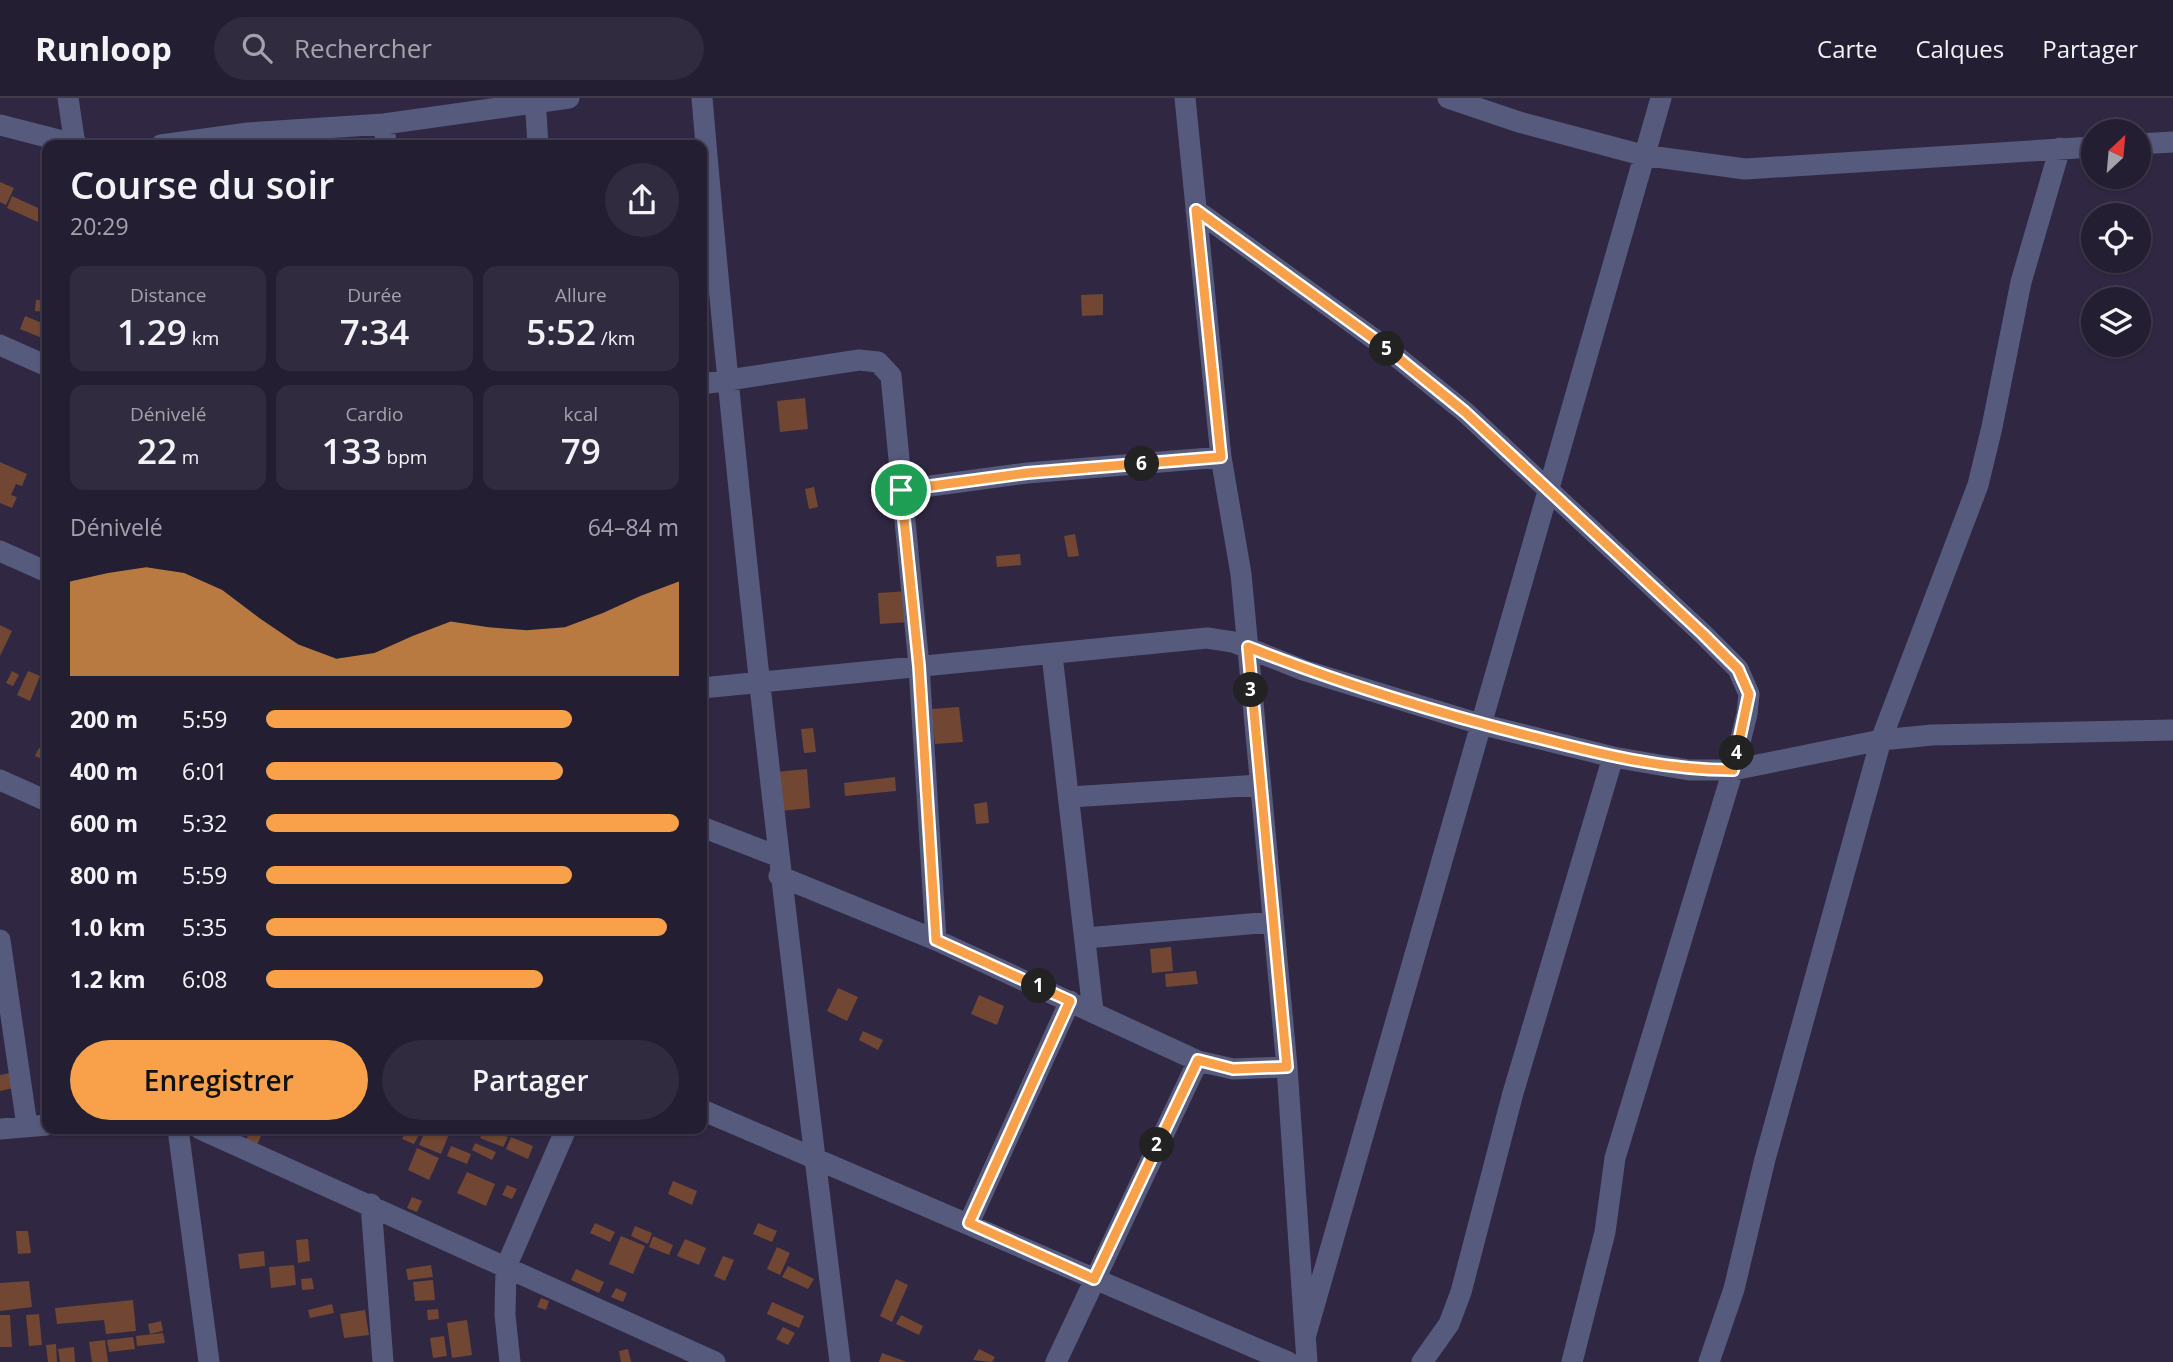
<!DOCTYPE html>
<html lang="fr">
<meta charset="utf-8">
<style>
:root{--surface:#241e32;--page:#302b3e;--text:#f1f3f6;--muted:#a3a2ac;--line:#413c4d;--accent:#f8a14a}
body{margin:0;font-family:"Open Sans",sans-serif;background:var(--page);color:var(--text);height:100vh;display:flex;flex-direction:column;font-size:26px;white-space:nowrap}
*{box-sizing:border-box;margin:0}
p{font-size:23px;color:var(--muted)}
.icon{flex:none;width:38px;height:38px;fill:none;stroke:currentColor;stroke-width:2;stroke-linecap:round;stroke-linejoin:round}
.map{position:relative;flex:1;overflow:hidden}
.details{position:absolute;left:42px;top:42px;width:665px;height:994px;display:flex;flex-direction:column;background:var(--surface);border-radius:14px;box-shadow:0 2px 5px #0004,0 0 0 2px var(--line)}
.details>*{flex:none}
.needle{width:46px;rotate:26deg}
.buttons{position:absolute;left:2081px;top:21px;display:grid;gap:14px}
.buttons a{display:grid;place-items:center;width:70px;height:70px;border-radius:50%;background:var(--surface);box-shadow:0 2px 5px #0004,0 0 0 2px var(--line);font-size:35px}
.pin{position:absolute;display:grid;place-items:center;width:60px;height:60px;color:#fff;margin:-30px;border:4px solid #fff;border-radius:50%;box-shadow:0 2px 7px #0007}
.km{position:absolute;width:35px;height:35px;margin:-18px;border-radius:50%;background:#222;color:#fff;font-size:19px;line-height:35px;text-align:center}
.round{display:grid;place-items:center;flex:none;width:74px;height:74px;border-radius:37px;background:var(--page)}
.overview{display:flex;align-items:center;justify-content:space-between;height:119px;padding:0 28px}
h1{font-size:38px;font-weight:600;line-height:52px}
.stats{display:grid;grid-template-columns:repeat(3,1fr);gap:10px;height:119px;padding:7px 28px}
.stats div{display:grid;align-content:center;border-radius:14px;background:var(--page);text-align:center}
.stats b{font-size:35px;font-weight:600}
.stats small{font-size:19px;font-weight:400}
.stats p{font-size:19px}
.chart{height:196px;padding:14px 28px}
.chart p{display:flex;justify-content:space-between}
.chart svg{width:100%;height:126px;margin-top:7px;fill:var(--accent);opacity:.7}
.primary-button{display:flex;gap:14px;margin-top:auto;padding:14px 28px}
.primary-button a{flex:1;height:80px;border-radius:42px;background:var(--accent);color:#111;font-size:28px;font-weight:600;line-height:80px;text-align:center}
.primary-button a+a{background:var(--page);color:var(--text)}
ul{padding:0 28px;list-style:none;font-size:23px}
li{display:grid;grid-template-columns:112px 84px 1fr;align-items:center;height:52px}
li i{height:18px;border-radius:9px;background:var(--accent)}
header{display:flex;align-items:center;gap:42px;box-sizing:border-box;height:98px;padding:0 35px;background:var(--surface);border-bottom:2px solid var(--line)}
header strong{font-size:33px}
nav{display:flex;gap:38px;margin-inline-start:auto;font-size:24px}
.search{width:490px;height:63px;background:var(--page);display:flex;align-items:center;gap:18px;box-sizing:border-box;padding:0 24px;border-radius:38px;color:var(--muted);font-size:26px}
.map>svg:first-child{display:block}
</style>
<header>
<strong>Runloop</strong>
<div class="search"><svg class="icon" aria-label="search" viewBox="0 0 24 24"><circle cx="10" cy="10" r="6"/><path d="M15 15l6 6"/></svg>Rechercher</div>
<nav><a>Carte</a><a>Calques</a><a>Partager</a></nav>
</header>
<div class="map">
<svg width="2173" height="1264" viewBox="0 0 2173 1264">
<rect width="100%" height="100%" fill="#302842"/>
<!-- building -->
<path fill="#714632" d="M 0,84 L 14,90 L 6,107 L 0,104 Z
M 12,98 L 38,110 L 38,124 L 7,110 Z
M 1103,196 L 1103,217 L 1082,218 L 1081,197 Z
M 36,202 L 47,202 L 46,214 L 35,213 Z
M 25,218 L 47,227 L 47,242 L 20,231 Z
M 805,300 L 808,331 L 780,334 L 777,303 Z
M 0,364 L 27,376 L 22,388 L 16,386 L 11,397 L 17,399 L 12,410 L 0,405 Z
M 814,389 L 818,409 L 809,411 L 805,391 Z
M 1075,436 L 1079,458 L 1068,459 L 1064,438 Z
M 1020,456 L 1021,467 L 997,469 L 996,458 Z
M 909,493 L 911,524 L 880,526 L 878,495 Z
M 0,527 L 12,533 L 0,558 Z
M 12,573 L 19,577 L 13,588 L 6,585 Z
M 28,573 L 40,578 L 30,603 L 17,597 Z
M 959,609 L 963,644 L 935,646 L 931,611 Z
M 813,630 L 816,654 L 804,655 L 801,631 Z
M 39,650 L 47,653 L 47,663 L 35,658 Z
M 807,671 L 810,710 L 780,713 L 776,674 Z
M 895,679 L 896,693 L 845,698 L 844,685 Z
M 987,704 L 989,725 L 976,726 L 974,706 Z
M 1171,849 L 1173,873 L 1152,875 L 1150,851 Z
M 1196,873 L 1198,886 L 1166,889 L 1165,876 Z
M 838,890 L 858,899 L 847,923 L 827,913 Z
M 979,897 L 1004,908 L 997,927 L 971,916 Z
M 863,933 L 883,942 L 878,952 L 859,942 Z
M 10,975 L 13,990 L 0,993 L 0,977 Z
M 251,1031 L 263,1033 L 257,1047 L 246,1042 Z
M 407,1031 L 422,1031 L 414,1046 L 402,1041 Z
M 426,1031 L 451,1031 L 441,1056 L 419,1047 Z
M 484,1031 L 508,1039 L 503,1049 L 480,1040 Z
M 511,1039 L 533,1048 L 528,1061 L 506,1051 Z
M 475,1045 L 496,1054 L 492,1062 L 472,1052 Z
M 451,1048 L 471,1056 L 467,1066 L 447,1058 Z
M 417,1050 L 439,1060 L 429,1082 L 408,1072 Z
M 467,1074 L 495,1086 L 486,1108 L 457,1095 Z
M 673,1083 L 697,1093 L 692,1107 L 668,1096 Z
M 507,1087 L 517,1091 L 512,1101 L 502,1097 Z
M 412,1099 L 422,1103 L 417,1114 L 407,1110 Z
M 595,1125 L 615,1134 L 610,1144 L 590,1135 Z
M 758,1125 L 777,1133 L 772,1144 L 753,1136 Z
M 635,1128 L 652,1135 L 648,1146 L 631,1138 Z
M 16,1133 L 28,1133 L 31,1155 L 18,1156 Z
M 621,1138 L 645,1148 L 633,1176 L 609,1166 Z
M 653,1138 L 673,1147 L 669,1157 L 649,1149 Z
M 308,1141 L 310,1163 L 298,1165 L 296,1142 Z
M 685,1141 L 706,1150 L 699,1167 L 677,1158 Z
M 777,1149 L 790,1155 L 780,1177 L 767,1171 Z
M 264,1153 L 265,1168 L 240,1171 L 238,1156 Z
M 723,1158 L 734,1162 L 725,1183 L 714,1178 Z
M 294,1167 L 296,1187 L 271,1190 L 269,1169 Z
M 431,1167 L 433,1179 L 408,1182 L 406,1171 Z
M 788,1168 L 814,1181 L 808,1191 L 782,1179 Z
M 576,1171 L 604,1184 L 599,1195 L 571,1182 Z
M 312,1180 L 314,1191 L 302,1192 L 301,1181 Z
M 896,1181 L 908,1187 L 892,1224 L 880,1218 Z
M 433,1182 L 435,1202 L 415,1203 L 413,1184 Z
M 29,1183 L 32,1209 L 0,1213 L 0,1185 Z
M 616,1190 L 627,1195 L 623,1204 L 611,1199 Z
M 541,1200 L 549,1203 L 546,1212 L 537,1209 Z
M 133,1202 L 136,1233 L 106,1236 L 104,1222 L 57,1226 L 55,1210 Z
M 772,1204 L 804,1218 L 799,1230 L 767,1216 Z
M 332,1206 L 334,1215 L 310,1220 L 308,1212 Z
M 438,1211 L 439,1221 L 428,1222 L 427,1212 Z
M 365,1212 L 369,1237 L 344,1240 L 340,1216 Z
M 39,1216 L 42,1247 L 29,1248 L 26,1217 Z
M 0,1217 L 10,1217 L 12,1249 L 0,1249 Z
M 901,1217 L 923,1228 L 919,1237 L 896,1226 Z
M 467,1222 L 472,1257 L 452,1260 L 447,1225 Z
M 161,1223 L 163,1233 L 150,1236 L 148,1226 Z
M 783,1229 L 795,1235 L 788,1247 L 776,1241 Z
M 163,1235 L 165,1245 L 137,1248 L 136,1238 Z
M 444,1238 L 447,1258 L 433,1260 L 430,1240 Z
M 133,1239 L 135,1251 L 109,1254 L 107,1242 Z
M 105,1242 L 108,1264 L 92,1264 L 89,1244 Z
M 56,1246 L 57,1264 L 48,1264 L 46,1247 Z
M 74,1249 L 75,1264 L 60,1264 L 58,1251 Z
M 628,1251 L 631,1264 L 621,1264 L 619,1253 Z
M 979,1251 L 995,1259 L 992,1264 L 973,1262 Z
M 882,1255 L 907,1264 L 879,1264 Z"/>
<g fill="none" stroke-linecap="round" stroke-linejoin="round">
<!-- minor -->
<path stroke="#565b7e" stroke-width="21" d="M 68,0 L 75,47
M 535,0 L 538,47
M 702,0 C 738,423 788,843 840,1264
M 1185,0 L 1221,359 L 1241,476 L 1287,969 L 1307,1264
M 1448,0 L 1519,24 L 1642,57 L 1745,71 L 2093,49
M 384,26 L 386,47
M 0,27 L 78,47
M 2138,46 L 2173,44
M 161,47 L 248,35 L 384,26 L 569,0
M 1196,112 L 1381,246 L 1465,314 L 1703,536 L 1738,571 L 1749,596 L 1747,616 L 1733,672 L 1615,1060 L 1605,1134 L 1572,1264
M 0,247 L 47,268
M 702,286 L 859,262 L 878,264 L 891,278 L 919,568 L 936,842
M 901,392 L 1027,375 L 1221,359
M 0,453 L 47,474
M 1052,557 L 1093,913
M 702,590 L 1207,540 L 1233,544 L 1303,572 L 1480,626 L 1613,659 L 1689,672 L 1733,672 L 1881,642 L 1932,637 L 2173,632
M 0,682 L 47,703
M 1070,699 L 1260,687
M 702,729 L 777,758
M 779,778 L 936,842 L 1198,963 L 1233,971 L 1287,969
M 1086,840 L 1273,824
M 0,842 L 27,1028
M 702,1012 L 1288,1264
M 0,1031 L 47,1027
M 178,1031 L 209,1264
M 200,1031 L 715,1264
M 371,1106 L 383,1264
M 969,1125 L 1070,903
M 1306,1236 L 1661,0
M 510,1264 L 505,1217 L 506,1169 L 566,1031
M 1056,1264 L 1198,963
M 1422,1264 L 1449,1226 L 1461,1194 L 1513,995 L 1613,659
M 1709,1264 L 1734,1191 L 1765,1061 L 1881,642 L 1978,387 L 1992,329 L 2021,184 L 2060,50"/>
</g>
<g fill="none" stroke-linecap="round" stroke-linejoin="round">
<defs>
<path id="route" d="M 1196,112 L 1381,246 L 1465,314 L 1703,536 L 1738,571 L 1749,596 L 1733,672 C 1666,672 1604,657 1538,640 C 1440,616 1342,586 1248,549 L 1287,969 L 1233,971 L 1198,962 L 1094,1181 L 969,1125 L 1070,903 L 936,842 L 919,568 L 901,392 L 1027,375 L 1221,359 Z"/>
</defs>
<!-- route casing -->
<use href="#route" stroke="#fff" stroke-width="14"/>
<!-- route -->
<use href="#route" stroke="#f8a14a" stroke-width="9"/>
</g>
</svg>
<div class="buttons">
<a><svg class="needle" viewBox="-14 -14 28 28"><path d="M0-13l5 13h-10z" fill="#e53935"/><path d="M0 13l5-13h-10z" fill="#a3a2ac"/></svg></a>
<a><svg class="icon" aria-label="locate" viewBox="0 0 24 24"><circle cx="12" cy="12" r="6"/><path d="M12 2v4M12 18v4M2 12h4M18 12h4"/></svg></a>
<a><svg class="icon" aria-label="layers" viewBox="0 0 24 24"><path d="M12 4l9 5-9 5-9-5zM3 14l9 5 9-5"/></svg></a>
</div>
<div class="pin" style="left:901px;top:392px;background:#1e9e55"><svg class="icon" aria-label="arrive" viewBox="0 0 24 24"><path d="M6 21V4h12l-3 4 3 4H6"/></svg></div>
<b class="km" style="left:1039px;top:888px">1</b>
<b class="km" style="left:1157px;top:1047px">2</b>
<b class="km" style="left:1251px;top:592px">3</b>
<b class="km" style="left:1737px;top:655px">4</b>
<b class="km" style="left:1387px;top:251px">5</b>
<b class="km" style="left:1142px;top:366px">6</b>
<section class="details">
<div class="overview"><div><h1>Course du soir</h1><p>20:29</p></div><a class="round"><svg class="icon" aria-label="share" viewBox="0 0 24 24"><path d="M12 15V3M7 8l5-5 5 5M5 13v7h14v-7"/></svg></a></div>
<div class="stats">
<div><p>Distance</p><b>1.29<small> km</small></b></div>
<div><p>Durée</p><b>7:34</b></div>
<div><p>Allure</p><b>5:52<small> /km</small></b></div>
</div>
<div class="stats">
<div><p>Dénivelé</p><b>22<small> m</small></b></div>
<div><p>Cardio</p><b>133<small> bpm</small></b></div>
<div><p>kcal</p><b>79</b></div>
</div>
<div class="chart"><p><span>Dénivelé</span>64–84 m</p>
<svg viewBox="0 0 160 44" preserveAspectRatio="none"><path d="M0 44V11L10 8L20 6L30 8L40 14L50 24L60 33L70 38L80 36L90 30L100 25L110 27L120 28L130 27L140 22L150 16L160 11V44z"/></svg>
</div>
<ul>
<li><b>200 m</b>5:59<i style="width:74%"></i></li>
<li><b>400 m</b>6:01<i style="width:72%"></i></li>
<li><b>600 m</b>5:32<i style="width:100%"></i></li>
<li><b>800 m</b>5:59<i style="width:74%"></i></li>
<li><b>1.0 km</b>5:35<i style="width:97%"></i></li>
<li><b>1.2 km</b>6:08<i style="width:67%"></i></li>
</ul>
<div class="primary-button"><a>Enregistrer</a><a>Partager</a></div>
</section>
</div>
